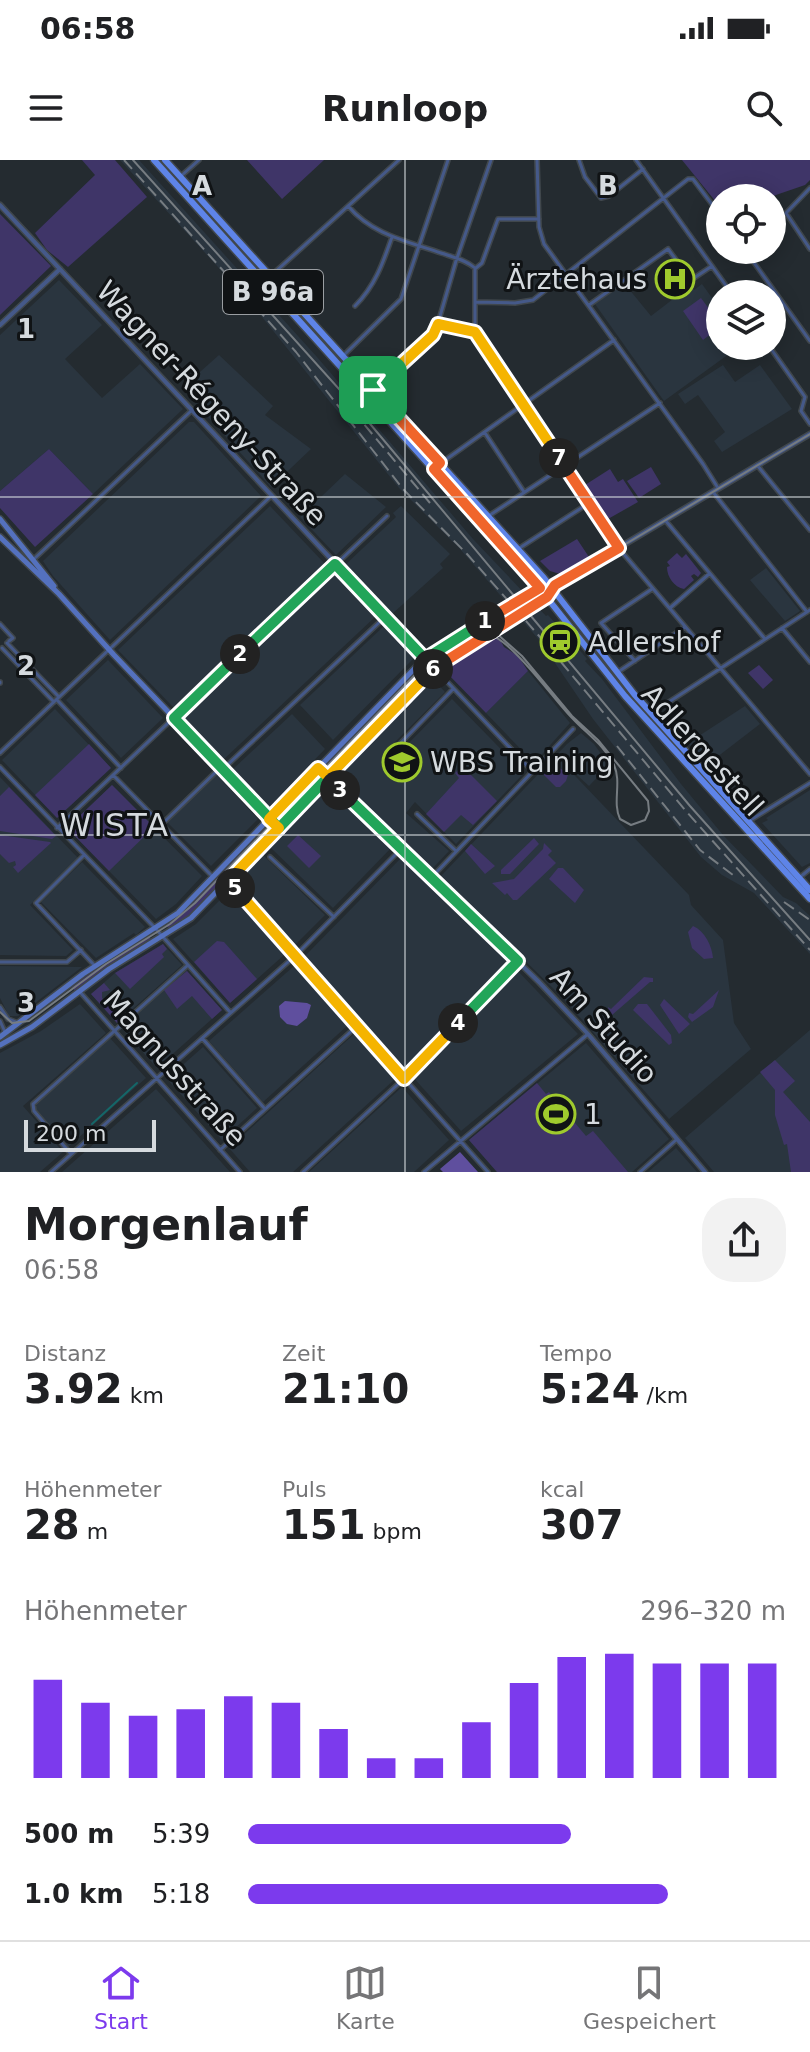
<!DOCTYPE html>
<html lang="de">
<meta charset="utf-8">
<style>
:root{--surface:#fff;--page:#f2f2f2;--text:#202124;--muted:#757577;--line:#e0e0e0;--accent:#7c3aed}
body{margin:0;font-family:"DejaVu Sans",sans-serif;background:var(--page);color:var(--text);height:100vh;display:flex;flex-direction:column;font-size:30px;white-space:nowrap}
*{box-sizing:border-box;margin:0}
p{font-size:26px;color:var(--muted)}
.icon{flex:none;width:44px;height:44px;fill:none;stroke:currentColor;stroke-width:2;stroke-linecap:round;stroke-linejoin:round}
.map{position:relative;height:1012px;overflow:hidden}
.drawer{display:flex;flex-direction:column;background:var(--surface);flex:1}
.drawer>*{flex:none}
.tools{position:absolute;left:706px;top:24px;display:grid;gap:16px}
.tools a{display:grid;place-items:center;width:80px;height:80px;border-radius:50%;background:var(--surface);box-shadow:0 4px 20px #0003;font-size:40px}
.scale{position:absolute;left:24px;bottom:20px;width:132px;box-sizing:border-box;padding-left:8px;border:4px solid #d5dade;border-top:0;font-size:22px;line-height:28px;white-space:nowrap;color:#d5dade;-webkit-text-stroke:6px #101315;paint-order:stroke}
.pin{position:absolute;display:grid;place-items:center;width:68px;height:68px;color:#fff;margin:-34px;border-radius:16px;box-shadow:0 4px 12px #0006}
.km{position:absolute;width:40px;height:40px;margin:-20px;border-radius:50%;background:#222;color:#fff;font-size:22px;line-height:40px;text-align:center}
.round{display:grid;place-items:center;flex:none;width:84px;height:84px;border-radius:32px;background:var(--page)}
.headline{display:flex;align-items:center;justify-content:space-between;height:136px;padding:0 24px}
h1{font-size:44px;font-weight:700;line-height:60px}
.figures{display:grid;grid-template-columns:repeat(3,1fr);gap:12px;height:136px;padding:8px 24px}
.figures div{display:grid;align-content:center}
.figures b{font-size:40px;font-weight:700}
.figures small{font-size:22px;font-weight:400}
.figures p{font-size:22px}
.chart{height:224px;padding:16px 24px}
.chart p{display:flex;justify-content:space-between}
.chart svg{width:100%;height:144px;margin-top:8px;stroke:var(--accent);stroke-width:6}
ul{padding:0 24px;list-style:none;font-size:26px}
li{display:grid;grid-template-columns:128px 96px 1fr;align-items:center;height:60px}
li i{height:20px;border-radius:10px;background:var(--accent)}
.status{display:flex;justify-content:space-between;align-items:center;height:56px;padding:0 40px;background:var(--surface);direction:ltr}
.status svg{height:22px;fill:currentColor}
header{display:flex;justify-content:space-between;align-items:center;height:104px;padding:0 24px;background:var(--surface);font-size:36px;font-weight:700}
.tab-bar{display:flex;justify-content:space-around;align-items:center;height:112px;border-top:2px solid var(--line);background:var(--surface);font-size:22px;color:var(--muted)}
.tab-bar a{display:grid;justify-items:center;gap:4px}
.tab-bar .current{color:var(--accent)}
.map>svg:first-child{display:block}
</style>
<div class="status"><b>06:58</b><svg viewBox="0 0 49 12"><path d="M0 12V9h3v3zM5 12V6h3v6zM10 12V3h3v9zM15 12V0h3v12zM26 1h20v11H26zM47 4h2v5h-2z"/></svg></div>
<header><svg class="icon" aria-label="menu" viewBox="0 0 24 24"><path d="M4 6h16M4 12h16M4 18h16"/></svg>Runloop<svg class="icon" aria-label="search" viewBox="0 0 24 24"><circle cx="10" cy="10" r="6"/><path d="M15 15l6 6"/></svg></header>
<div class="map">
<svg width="810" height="1012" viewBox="0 0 810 1012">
<rect width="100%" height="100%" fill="#242b30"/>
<!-- built -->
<path fill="#2a353f" d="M 120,0 L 139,0 L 317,197 L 473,379 L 546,456 L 548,455 L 582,493 L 587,499 L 585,501 L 602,519 L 681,624 L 723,675 L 783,737 L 796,743 L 810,756 L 810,794 L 754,733 L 722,715 L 701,697 L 593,559 L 540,481 L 460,389 L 399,328 L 250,142 Z
M 671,99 L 694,130 L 702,124 L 720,149 L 720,186 L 740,186 L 664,241 L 595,144 L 624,123 L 651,156 L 677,136 L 658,109 Z
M 59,120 L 102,165 L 65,199 L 102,238 L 140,204 L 183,249 L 93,334 L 49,289 L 0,331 L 0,175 Z
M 219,195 L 273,246 L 265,255 L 311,289 L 271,327 L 182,228 Z
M 723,205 L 735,222 L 760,205 L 792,249 L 722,292 L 714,281 L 725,272 L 698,235 L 685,244 L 678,234 Z
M 189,262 L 194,262 L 261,336 L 110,480 L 53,416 L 43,401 Z
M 345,314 L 386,347 L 336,395 L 300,357 Z
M 270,346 L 326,405 L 174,548 L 118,490 Z
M 401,346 L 450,394 L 440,404 L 443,408 L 392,454 L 345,405 L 396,357 L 393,353 Z
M 766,408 L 800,451 L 785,461 L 750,420 Z
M 335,415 L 375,457 L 223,600 L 183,558 Z
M 384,466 L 414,498 L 333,580 L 300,545 Z
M 108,500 L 163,558 L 121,598 L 66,540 Z
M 528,511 L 570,563 L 534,603 L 486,553 Z
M 433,519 L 445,532 L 383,594 L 393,603 L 403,593 L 401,591 L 452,539 L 524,613 L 456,684 L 415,642 L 406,653 L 449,691 L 432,709 L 338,618 Z
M 745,546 L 760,564 L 708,604 L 688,583 Z
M 55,549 L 111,608 L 57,658 L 2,600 Z
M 292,554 L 325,589 L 268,648 L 232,610 Z
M 581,573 L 594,584 L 609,605 L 589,626 L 557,597 L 689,735 L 691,745 L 723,780 L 734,863 L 751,889 L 669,959 L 564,839 L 440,717 L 567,584 Z
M 216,614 L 258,659 L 211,706 L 167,662 Z
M 0,617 L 78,698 L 30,745 L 73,790 L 66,796 L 0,795 Z
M 112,625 L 202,716 L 176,744 L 156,759 L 67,668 Z
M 328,628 L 391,688 L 333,748 L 271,688 Z
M 810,630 L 810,703 L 802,707 L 762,663 L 768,660 L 766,658 Z
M 263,695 L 325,755 L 295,785 L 238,721 Z
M 401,698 L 509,802 L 405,909 L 305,796 Z
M 82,702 L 145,767 L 136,775 L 134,773 L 96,798 L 41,742 Z
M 228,732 L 284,795 L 230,843 L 173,779 L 196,764 Z
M 163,784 L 182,805 L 117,863 L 91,834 L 115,813 Z
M 0,806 L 82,807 L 18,856 L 9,856 L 0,838 Z
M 294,806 L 347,866 L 263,942 L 209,881 Z
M 516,809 L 578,874 L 461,971 L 413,917 Z
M 186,810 L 222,850 L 157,908 L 121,868 Z
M 80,844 L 106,873 L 23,946 L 63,992 L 40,1012 L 0,1012 L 0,893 L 41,871 Z
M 810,870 L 810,1012 L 714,1012 L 685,978 Z
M 354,874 L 395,919 L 293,1012 L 250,1012 L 229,988 Z
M 110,878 L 146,918 L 68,987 L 35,949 L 35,946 Z
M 586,883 L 669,979 L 632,1012 L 497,1012 L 469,980 Z
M 203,887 L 257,948 L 222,980 L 167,919 Z
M 402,927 L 449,980 L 414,1012 L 309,1012 Z
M 156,929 L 230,1012 L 62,1012 Z
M 676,988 L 697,1012 L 648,1012 Z"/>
<!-- green -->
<path fill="#3f3568" d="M 82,0 L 115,0 L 147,37 L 68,107 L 47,90 L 35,73 L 95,15 Z
M 247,0 L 324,0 L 282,39 Z
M 682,0 L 810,0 L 810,20 L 805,25 L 773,36 L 774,40 L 772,41 L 772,38 L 766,38 L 761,32 L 752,38 L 740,38 L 733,29 L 716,42 Z
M 167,7 L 261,111 L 241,93 L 165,10 Z
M 0,54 L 51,106 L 0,155 Z
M 273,124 L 340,198 L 338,200 L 271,126 Z
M 701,138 L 720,164 L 720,167 L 703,180 L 683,151 Z
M 49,289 L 93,334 L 35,387 L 0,348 L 0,331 Z
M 651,307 L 661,324 L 639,338 L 627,321 Z
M 610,309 L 618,322 L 623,319 L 638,342 L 608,359 L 585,325 Z
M 577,379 L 589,397 L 560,414 L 550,411 L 540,401 Z
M 677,393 L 682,398 L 686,394 L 701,413 L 698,417 L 694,414 L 691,416 L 694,420 L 684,429 C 674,427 667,417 667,407 L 670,406 L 667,402 Z
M 498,476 L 504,487 L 518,496 L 528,511 L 486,553 L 444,510 Z
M 759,505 L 773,520 L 763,529 L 748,513 Z
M 418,508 L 425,514 L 331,609 L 326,603 Z
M 669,548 L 695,578 L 688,583 L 667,559 Z
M 89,584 L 111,608 L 57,658 L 35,635 Z
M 552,601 L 568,615 L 566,621 L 560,627 L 556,627 L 541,612 Z
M 462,606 L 497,641 L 473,665 L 461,655 L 444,672 L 426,654 L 459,618 L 455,613 Z
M 313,616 L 320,623 L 283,660 L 277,654 Z
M 112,625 L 154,667 L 109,711 L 67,668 Z
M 9,627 L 56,676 L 52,679 L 0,671 L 0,636 Z
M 0,675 L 50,682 L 51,683 L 18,713 L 13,707 L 16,705 L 15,701 L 9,703 L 0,694 Z
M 298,675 L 321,696 L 309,708 L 287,686 Z
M 534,678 L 539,684 L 536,687 L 510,714 L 501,714 L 501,710 Z
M 544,683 L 552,691 L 548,695 L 556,703 L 517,740 L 513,740 L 507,733 L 505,735 L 492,723 L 514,719 L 543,689 Z
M 471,684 L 495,706 L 485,714 L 465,691 Z
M 239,693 L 246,699 L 186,760 L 171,770 L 165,765 Z
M 558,708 L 563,708 L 584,730 L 575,743 L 549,719 Z
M 693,766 C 705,771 712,786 713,798 L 704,799 L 692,788 L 688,772 Z
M 148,775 L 152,781 L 76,832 L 71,826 Z
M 217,781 L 224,782 L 257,819 L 230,843 L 194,802 Z
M 163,784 L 167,789 L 162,794 L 164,797 L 130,829 L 115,813 Z
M 187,811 L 222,850 L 212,859 L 192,836 L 177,849 L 164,830 Z
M 644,817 L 653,818 L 653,822 L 650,822 L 612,855 L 609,854 L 608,847 L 611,849 Z
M 104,823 L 110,830 L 102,832 L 102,838 L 107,843 L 110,841 L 122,855 L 126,855 L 117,863 L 91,834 Z
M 719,830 L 713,847 L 692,862 L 688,857 L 689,853 L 693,854 Z
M 664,839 L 690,864 L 679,874 L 660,845 Z
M 638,844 L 647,844 L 671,875 L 672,883 L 669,885 L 633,850 Z
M 775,900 L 795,921 L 783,932 L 810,962 L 810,1012 L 791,1012 L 787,984 L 784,985 L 775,955 L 775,930 L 760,912 Z
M 537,923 L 546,934 L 549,932 L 586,976 L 593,971 L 628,1012 L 497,1012 L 469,980 Z"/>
<!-- forest -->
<path fill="#5f4f9e" d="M 285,841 L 307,843 L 311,845 L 307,858 L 297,866 L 287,864 L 280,857 L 279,846 Z
M 460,992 L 478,1012 L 443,1012 L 440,1009 Z"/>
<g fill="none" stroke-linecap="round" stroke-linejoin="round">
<!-- stream -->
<path stroke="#146768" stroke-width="2" d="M 92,964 L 137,923"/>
<defs>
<path id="minor" d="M 537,0 L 539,67 L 544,84 L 703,304 L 718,328
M 579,0 L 585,17 L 601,38 L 609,36 L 643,9
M 636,0 L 732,134
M 181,16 L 199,0
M 810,28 L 786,53 L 810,89
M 348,46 C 373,75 406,81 441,93 C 453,97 466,100 475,108 L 475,167 L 477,175 L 622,392 L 810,614
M 745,90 L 810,181
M 476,108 L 482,103 L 498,59 L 539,59
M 264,122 L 399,0
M 476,142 L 515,143 L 533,140 L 688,19 L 693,19 L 720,55
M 589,145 L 668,89 L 691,120 L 712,106
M 355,146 C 375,126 383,103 392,77
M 440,165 L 475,172
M 769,186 L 805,237 L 801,251 L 810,264
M 343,196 L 401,139 L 448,0
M 373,230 L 436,170 L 456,101 L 491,0
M 485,273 L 524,332
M 441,303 L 614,180
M 757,305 L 810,370
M 713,332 L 807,452
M 490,355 L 660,243
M 665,360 L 765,479
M 518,389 L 589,343
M 34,399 L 191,251
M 670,448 L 709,414
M 0,464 L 13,478 L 9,481
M 782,468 L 810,502
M 7,483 L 59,537
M 2,488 L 54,542
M 635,501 L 601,463 L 652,429
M 436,510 L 533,612
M 618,512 L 685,467
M 0,522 L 0,523
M 58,541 L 121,608
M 652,553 L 810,450
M 0,593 L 271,336
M 387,597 L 453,529
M 0,607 L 155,768 L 230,852
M 222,610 L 385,457
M 113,615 L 211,715
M 417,654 L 456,691
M 749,661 L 810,623
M 162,664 L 220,608
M 57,668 L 387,356
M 84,695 L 36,743 L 95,806
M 270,697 L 334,757
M 431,718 L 573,569
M 799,718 L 810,709
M 228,721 L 488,1012
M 0,802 L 67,802 L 81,790
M 80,832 L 240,1012
M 0,847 L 8,859 L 18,863
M 0,861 L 5,872
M 202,878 L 265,949
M 220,990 L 357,866
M 71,994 L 34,951 L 33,944 L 188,805
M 51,1012 L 296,795 L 401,689
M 303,1012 L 409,914 L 518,801
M 424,1012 L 588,874
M 640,1012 L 676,980"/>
<path id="tertiary" d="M 0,45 L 434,509
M 0,165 L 60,109
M 551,428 L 810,274
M 318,608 L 539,822 L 588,874 L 705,1012"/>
<path id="secondary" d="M 0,359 L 54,426
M 0,377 L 59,434 L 114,495 L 279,668
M 0,877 L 83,814 L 178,753 L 418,505 L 540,428 L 551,428 L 547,437 L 428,514 L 191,758 L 109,809 L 32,867 L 0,885"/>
<path id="primary" d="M 154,0 L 533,420 L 625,536 L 810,739
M 165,0 L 544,418 L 634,534 L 810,730"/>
</defs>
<!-- minor casing -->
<use href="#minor" stroke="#40474c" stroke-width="6"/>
<!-- tertiary casing -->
<use href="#tertiary" stroke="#40474c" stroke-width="7"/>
<!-- secondary casing -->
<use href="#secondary" stroke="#40474c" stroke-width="8"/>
<!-- primary casing -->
<use href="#primary" stroke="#40474c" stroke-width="9"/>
<!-- minor -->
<use href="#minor" stroke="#455989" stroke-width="3"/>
<!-- tertiary -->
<use href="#tertiary" stroke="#455989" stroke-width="4"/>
<!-- secondary -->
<use href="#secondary" stroke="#5471be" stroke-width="5"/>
<!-- primary -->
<use href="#primary" stroke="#5e84e8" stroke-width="6"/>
<!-- tram -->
<path stroke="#767c81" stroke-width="2" d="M 133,0 L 366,259 L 690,646 L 810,780
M 587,407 L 810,274
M 480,471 L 486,470 L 496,473 L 522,496 L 572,556 L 598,580 L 648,641 L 649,651 L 645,660 L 631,665 L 620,659 C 612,642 622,623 614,605 C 605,586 587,574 573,559 C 554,541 506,469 480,473
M 0,852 L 12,863 L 29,861 L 106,804 L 170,764 L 195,743 L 414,516 L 490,464 L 595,403"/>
<!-- rail -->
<path stroke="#767c81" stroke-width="2" stroke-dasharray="12 6" stroke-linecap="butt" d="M 124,0 L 296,192 L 403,329 L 467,394 L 540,477 L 685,650 L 810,790
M 353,251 L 430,343
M 617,586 L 700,690 L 737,718
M 784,742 L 810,760"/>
</g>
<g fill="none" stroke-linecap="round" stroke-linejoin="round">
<defs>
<path id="split-1" d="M 373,230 L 440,303 L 434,309 L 540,428 L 485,461"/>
<path id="split-2" d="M 240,494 L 335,404 L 425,499 L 485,461"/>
<path id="split-3" d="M 240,494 L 174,558 L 279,668 L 328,617 L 340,630"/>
<path id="split-4" d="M 340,630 L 518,801 L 458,863"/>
<path id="split-5" d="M 235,728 L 404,919 L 458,863"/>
<path id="split-6" d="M 235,728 L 228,721 L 279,668 L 269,659 L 318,608 L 328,617 L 433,509"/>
<path id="split-7" d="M 433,509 L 547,437 L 555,425 L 619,388 L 559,298"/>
<path id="split-8" d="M 373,230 L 433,175 L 438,164 L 475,172 L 559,298"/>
</defs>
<!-- split-1 casing -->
<use href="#split-1" stroke="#fff" stroke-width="16"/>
<!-- split-2 casing -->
<use href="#split-2" stroke="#fff" stroke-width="16"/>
<!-- split-3 casing -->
<use href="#split-3" stroke="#fff" stroke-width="16"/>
<!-- split-4 casing -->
<use href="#split-4" stroke="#fff" stroke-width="16"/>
<!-- split-5 casing -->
<use href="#split-5" stroke="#fff" stroke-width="16"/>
<!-- split-6 casing -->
<use href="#split-6" stroke="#fff" stroke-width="16"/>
<!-- split-7 casing -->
<use href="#split-7" stroke="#fff" stroke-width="16"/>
<!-- split-8 casing -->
<use href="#split-8" stroke="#fff" stroke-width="16"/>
<!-- split-1 -->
<use href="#split-1" stroke="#f0652b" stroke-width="10"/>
<!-- split-2 -->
<use href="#split-2" stroke="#22a559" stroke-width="10"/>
<!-- split-3 -->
<use href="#split-3" stroke="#22a559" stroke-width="10"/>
<!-- split-4 -->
<use href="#split-4" stroke="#22a559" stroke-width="10"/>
<!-- split-5 -->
<use href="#split-5" stroke="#f5b400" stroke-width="10"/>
<!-- split-6 -->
<use href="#split-6" stroke="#f5b400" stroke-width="10"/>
<!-- split-7 -->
<use href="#split-7" stroke="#f0652b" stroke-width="10"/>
<!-- split-8 -->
<use href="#split-8" stroke="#f5b400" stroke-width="10"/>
</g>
<!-- grid -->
<path fill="none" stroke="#d5dade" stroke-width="2" stroke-opacity="0.55" d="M 405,0 L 405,1012M 0,337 L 810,337M 0,675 L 810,675"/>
<!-- icons -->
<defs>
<symbol id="hospital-ring" viewBox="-11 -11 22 22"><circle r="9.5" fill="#101315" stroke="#9fca2d" stroke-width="1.5"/><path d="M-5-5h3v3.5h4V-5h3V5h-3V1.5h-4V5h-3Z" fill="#9fca2d"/></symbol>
<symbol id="station-ring" viewBox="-11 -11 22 22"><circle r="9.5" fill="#101315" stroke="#9fca2d" stroke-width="1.5"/><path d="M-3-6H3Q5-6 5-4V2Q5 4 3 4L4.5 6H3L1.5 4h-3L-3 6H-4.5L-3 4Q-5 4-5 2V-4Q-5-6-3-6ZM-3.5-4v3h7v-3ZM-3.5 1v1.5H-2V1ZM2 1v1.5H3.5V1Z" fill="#9fca2d"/></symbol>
<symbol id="university-ring" viewBox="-11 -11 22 22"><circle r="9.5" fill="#101315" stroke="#9fca2d" stroke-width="1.5"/><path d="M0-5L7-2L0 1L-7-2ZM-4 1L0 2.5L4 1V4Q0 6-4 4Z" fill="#9fca2d"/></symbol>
<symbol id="stadium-ring" viewBox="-11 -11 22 22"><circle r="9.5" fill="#101315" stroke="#9fca2d" stroke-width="1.5"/><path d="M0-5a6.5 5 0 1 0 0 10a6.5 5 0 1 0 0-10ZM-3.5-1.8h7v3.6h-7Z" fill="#9fca2d"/></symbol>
</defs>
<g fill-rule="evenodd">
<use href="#hospital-ring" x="653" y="97" width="44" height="44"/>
<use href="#station-ring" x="538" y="460" width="44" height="44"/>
<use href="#university-ring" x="380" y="580" width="44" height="44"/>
<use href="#stadium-ring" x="534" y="932" width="44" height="44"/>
</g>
<g text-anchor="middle" stroke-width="6" stroke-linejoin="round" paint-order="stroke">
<!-- shield labels -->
<rect fill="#101315" stroke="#9a9ea2" stroke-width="2" x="223" y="110" width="100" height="44" rx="6"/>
<g font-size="26" font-weight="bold" fill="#d5dade">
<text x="273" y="141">B 96a</text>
</g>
<!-- poi labels -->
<g font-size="28" fill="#d5dade" stroke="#101315" text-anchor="start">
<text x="647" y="129" text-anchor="end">Ärztehaus</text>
<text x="588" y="492">Adlershof</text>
<text x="430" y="612">WBS Training</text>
<text x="584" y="964">1</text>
</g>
<!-- street labels -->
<g font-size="28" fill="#d5dade" stroke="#101315">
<text transform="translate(212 243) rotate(47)" y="10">Wagner-Régeny-Straße</text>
<text transform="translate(703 590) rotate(48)" y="10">Adlergestell</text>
<text transform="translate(604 865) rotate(48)" y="10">Am Studio</text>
<text transform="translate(175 908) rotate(48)" y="10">Magnusstraße</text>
</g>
<!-- quarter labels -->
<g font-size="32" letter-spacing="2" fill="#d5dade" stroke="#101315">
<text x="115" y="676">WISTA</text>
</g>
</g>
<g font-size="26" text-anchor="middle" font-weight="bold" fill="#d5dade" stroke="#101315" stroke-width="6" stroke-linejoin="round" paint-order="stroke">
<text x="202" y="35">A</text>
<text x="608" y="35">B</text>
<text x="26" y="178">1</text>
<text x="26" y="515">2</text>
<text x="26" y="852">3</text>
</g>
</svg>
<div class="tools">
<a><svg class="icon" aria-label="locate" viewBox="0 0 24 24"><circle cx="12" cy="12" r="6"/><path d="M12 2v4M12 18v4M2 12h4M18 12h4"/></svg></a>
<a><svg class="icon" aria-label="layers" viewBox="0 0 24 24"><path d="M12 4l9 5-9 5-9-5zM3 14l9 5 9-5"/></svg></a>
</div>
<div class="scale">200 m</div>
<div class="pin" style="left:373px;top:230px;background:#1e9e55"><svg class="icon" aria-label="arrive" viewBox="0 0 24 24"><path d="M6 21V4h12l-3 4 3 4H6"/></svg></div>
<b class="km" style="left:485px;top:461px">1</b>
<b class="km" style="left:240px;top:494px">2</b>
<b class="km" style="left:340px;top:630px">3</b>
<b class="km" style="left:458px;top:863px">4</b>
<b class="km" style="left:235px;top:728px">5</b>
<b class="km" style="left:433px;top:509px">6</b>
<b class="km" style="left:559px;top:298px">7</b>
</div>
<section class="drawer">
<div class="headline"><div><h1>Morgenlauf</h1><p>06:58</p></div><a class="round"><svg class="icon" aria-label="share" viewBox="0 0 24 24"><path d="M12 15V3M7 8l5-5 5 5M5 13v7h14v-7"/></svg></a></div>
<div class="figures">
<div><p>Distanz</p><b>3.92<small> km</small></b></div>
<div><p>Zeit</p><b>21:10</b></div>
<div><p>Tempo</p><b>5:24<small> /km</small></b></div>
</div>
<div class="figures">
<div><p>Höhenmeter</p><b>28<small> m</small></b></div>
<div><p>Puls</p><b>151<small> bpm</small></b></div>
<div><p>kcal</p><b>307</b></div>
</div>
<div class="chart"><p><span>Höhenmeter</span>296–320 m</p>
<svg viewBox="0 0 160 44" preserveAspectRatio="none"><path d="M5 44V14M15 44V21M25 44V25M35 44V23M45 44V19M55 44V21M65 44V29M75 44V38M85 44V38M95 44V27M105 44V15M115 44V7M125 44V6M135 44V9M145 44V9M155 44V9"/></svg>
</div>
<ul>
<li><b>500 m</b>5:39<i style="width:60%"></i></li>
<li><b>1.0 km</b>5:18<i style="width:78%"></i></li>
</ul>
</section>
<nav class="tab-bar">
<a class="current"><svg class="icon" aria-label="home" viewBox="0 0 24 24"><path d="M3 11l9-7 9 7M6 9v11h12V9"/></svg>Start</a>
<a><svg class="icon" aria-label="map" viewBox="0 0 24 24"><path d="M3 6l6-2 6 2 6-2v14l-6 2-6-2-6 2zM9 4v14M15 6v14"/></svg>Karte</a>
<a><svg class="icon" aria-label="saved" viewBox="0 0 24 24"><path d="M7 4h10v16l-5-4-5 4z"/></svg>Gespeichert</a>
</nav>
